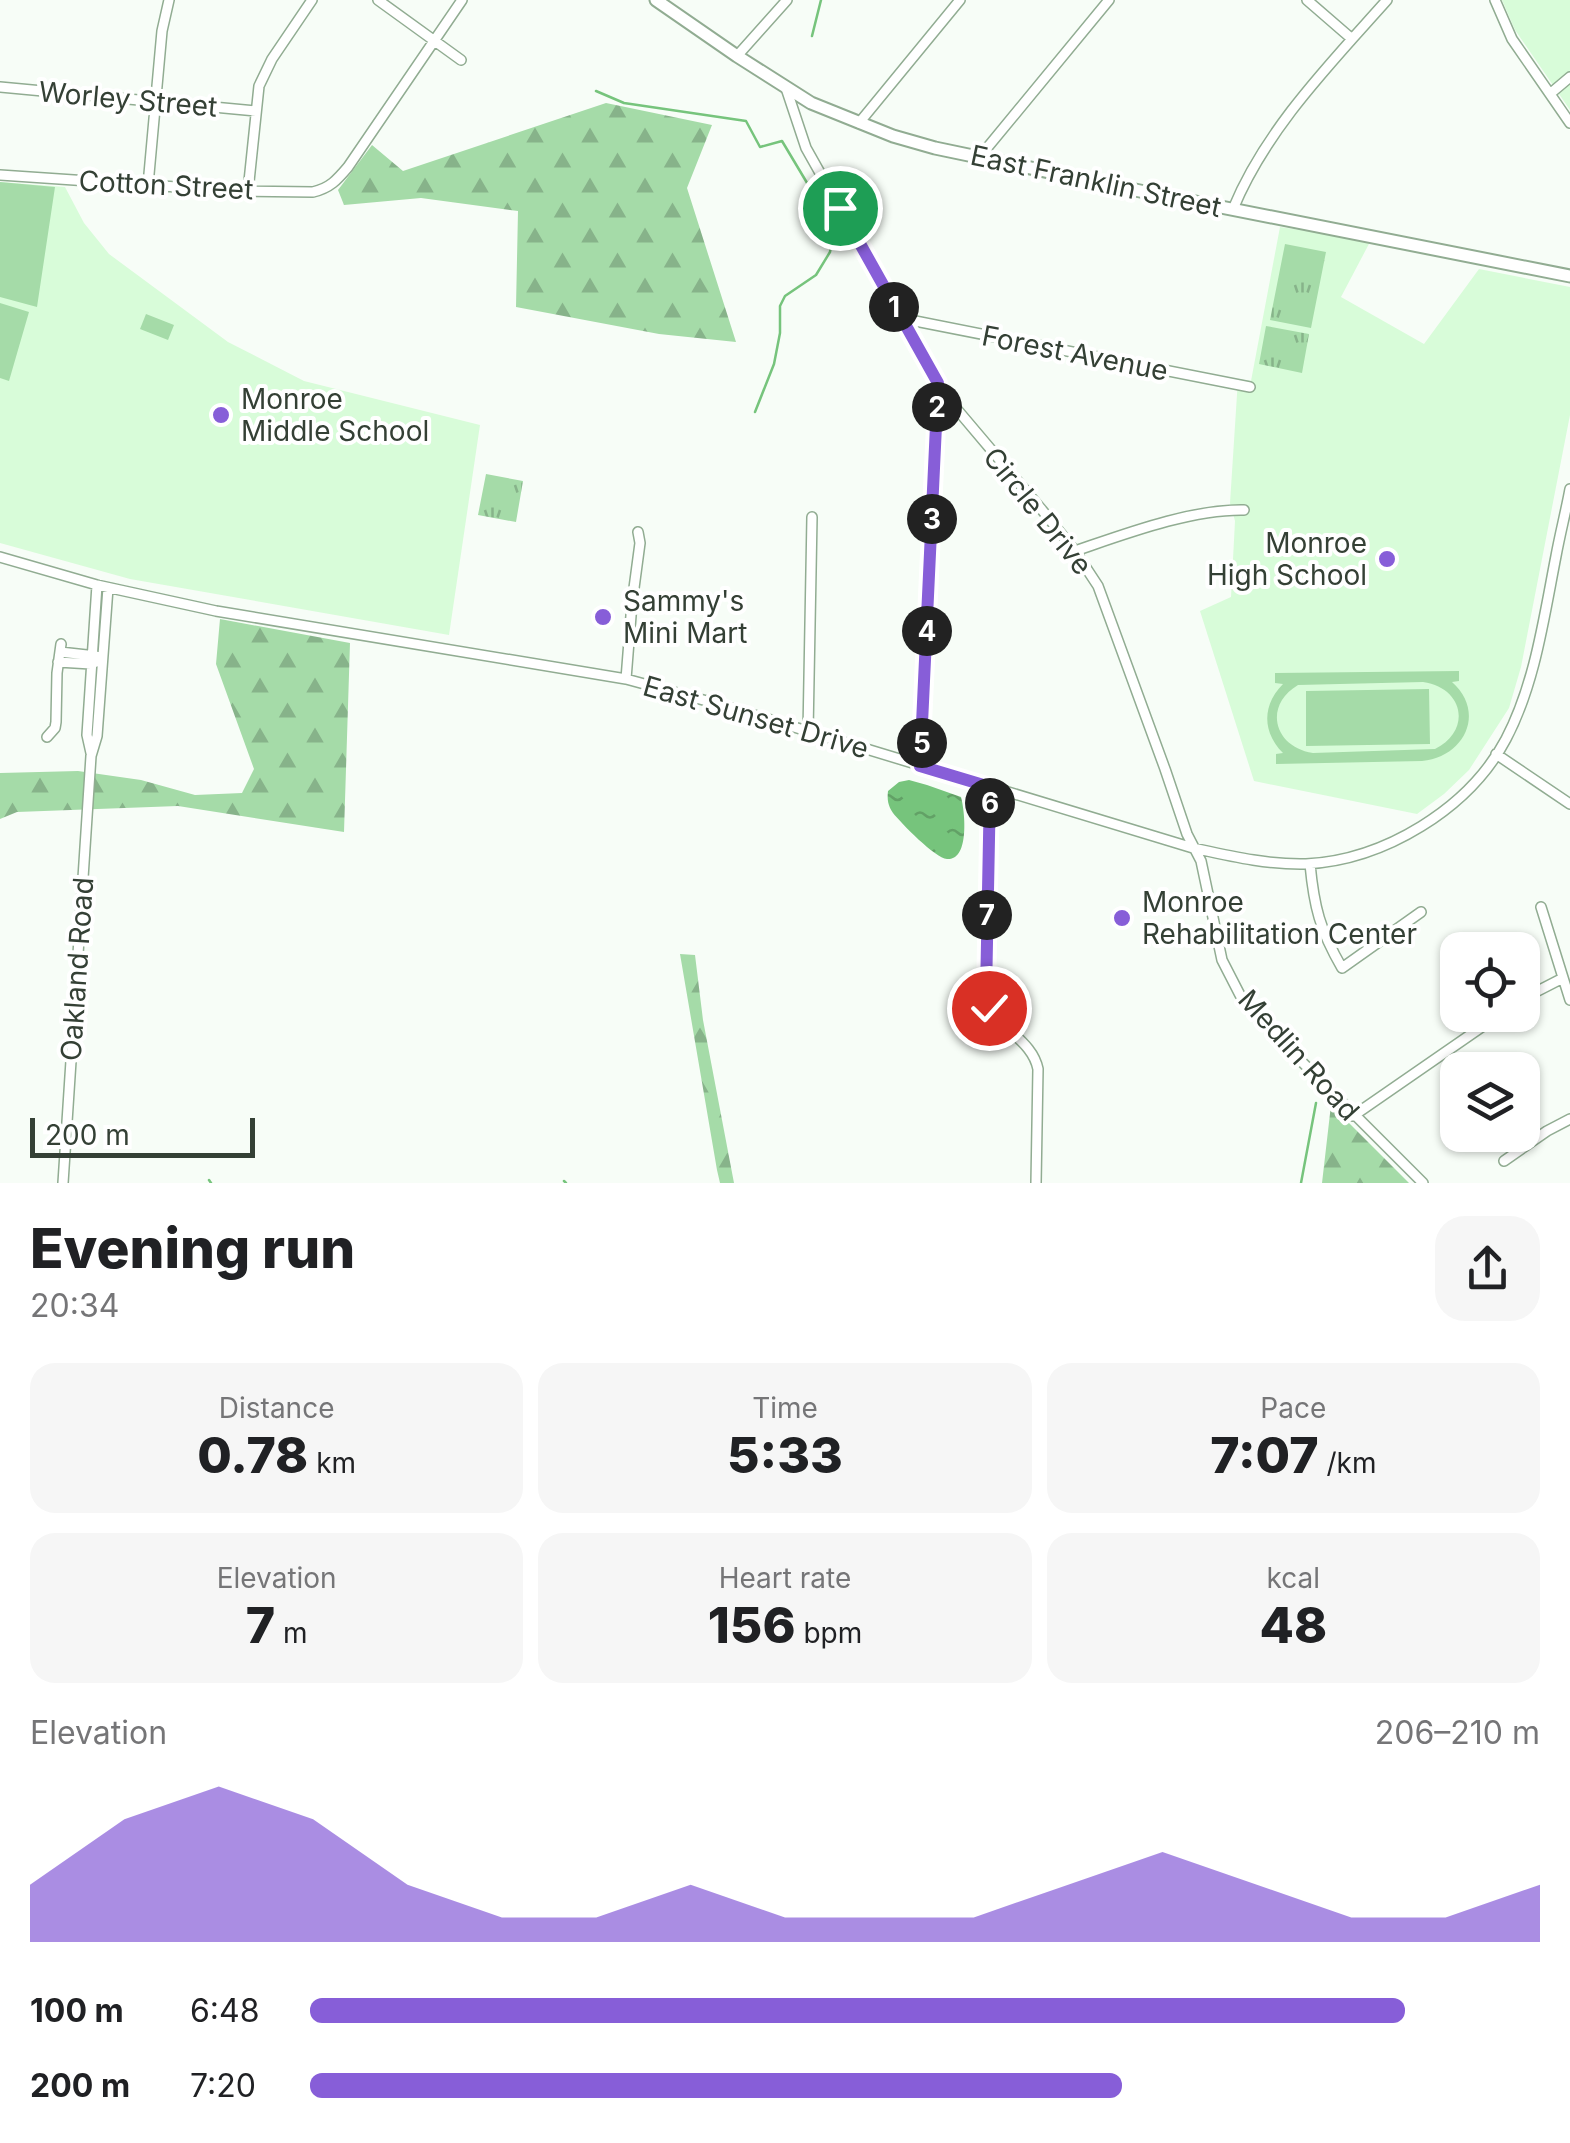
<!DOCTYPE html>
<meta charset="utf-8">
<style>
:root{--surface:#fff;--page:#f6f6f6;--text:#202124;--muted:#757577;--accent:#875ed8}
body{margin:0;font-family:Inter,sans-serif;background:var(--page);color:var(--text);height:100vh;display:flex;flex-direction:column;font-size:38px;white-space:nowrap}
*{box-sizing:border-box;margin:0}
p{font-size:32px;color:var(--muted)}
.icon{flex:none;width:55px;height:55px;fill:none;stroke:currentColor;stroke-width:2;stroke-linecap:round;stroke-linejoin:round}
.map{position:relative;height:1183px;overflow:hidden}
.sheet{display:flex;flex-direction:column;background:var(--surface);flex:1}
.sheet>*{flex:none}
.buttons{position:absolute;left:1440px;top:932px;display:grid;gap:20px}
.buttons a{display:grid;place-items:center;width:100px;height:100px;border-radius:20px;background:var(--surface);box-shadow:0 2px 8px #0004;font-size:50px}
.scale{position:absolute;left:30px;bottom:25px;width:225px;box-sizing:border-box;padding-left:10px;border:5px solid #344035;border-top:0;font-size:28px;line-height:35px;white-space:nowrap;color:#344035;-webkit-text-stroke:8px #fff;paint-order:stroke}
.pin{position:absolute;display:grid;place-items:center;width:85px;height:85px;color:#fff;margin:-42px;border:5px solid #fff;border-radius:50%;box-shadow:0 2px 10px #0007}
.km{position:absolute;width:50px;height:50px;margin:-25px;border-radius:50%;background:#222;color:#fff;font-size:28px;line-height:50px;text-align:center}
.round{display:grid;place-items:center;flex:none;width:105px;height:105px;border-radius:30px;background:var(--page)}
.overview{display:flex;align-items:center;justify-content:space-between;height:170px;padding:0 30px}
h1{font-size:55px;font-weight:800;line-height:75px}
.metrics{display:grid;grid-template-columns:repeat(3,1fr);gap:15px;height:170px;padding:10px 30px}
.metrics div{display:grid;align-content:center;border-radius:25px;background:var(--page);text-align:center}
.metrics b{font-size:50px;font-weight:800}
.metrics small{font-size:28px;font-weight:400}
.metrics p{font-size:28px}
.chart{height:280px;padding:20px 30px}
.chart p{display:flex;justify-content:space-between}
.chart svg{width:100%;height:180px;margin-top:10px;fill:var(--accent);opacity:.7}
ul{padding:0 30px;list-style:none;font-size:32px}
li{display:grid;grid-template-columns:160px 120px 1fr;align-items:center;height:75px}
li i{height:25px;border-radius:12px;background:var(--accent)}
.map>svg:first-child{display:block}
</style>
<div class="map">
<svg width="1570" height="1183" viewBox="0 0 1570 1183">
<defs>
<pattern id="forest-firs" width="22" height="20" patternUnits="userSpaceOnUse" patternTransform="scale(2.5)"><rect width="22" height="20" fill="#a5dba8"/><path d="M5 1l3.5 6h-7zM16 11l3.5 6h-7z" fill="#87b38a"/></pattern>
<pattern id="park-tufts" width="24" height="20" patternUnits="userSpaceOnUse" patternTransform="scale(2.5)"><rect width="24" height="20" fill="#a5dba8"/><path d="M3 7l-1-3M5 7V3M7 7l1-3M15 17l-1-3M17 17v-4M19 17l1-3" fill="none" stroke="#87b38a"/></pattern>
<pattern id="water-ripples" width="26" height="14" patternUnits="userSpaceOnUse" patternTransform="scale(2.5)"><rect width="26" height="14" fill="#76c47c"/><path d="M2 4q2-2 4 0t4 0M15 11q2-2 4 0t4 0" fill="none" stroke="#62a166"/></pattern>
</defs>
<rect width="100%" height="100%" fill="#f7fdf7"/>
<!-- built -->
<path fill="#d8fcd9" d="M 1502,0 L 1570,0 L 1570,110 L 1515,30 Z
M 0,182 L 65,187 L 84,223 L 109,254 L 228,342 L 304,381 L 480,425 L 449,635 L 130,579 L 0,543 Z
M 1280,227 L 1371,240 L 1341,297 L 1424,344 L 1479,269 L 1570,287 L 1570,415 L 1521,667 L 1509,708 L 1469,770 L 1444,794 L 1417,814 L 1254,781 L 1200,611 L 1231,597 L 1235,521 L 1230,503 L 1238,379 L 1251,381 Z"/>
<!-- forest -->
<path fill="url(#forest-firs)" d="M 606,103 L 712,125 L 687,188 L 736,342 L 659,334 L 516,307 L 518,211 L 421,198 L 344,205 L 338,190 L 372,145 L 403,171 Z
M 220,619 L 350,643 L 344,832 L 178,806 L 17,812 L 0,819 L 0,773 L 78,771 L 141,780 L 195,795 L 242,793 L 254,769 L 216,664 Z
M 680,954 L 695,955 L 703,1020 L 734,1183 L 720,1183 L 717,1170 Z
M 1331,1105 L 1409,1183 L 1322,1183 Z"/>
<!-- park -->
<path fill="url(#park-tufts)" d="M 1285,244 L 1326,252 L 1311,328 L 1270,320 Z
M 1266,326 L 1309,334 L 1302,373 L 1259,364 Z
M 486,474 L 523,481 L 516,522 L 478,515 Z"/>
<!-- pitch -->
<path fill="#a5dba8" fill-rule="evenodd" d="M 0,182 L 55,187 L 37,307 L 0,297 Z
M 0,303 L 29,312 L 9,381 L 0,378 Z
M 146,314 L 174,325 L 168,340 L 140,329 Z
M 1459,671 L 1459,681 L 1452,682 C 1486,712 1465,757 1422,761 L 1276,764 L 1276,754 L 1283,753 C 1262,732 1262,705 1283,684 L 1275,683 L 1275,673 ZM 1423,682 C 1464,688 1472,730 1435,749 L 1313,753 C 1274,747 1263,706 1298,685 Z
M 1429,689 L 1430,744 L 1306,746 L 1306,691 Z"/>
<!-- water -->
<path fill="url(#water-ripples)" d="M 909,780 L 927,785 L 961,797 C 965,811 970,861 947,859 C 935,858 901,823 893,813 C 888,806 887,799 888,791 L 899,782 Z"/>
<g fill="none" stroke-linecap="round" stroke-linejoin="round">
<!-- stream -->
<path stroke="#76c47c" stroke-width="2.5" d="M 812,36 L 821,0
M 596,91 L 624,103 L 746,121 L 760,147 L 782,141 L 834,228 L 830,252 L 816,275 L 785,296 L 780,306 L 780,333 L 774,364 L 755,412
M 209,1180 L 211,1183
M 564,1181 L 566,1183
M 1301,1183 L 1316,1103"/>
<defs>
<path id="minor" d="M 378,0 L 461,60
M 1307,0 L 1352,39
M 1495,0 L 1512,39 L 1570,123
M 737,56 L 787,0
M 0,87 L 256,111
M 786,88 L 806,148 L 938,383 L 955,407 L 1042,510 L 1075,551 L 1098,586 L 1165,769 L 1187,834 L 1201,861 L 1222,960 L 1240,995 L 1260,1020 L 1423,1183
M 1551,93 L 1570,77
M 859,123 L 960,0
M 982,158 L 987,148 L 1109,0
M 0,175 L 236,191 L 313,192 C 330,188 337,180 348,167 L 462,0
M 148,185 L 162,31 L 169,0
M 248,191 L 259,86 L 272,59 L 312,0
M 1233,209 C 1266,129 1330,64 1387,0
M 900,318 L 1250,387
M 1075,551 C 1125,534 1191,509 1244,510
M 0,557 L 97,585 L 216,611 L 626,679 L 718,704 L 1193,848 C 1230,856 1268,865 1306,864 C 1384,860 1469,809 1506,739 C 1535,684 1544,617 1556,556 C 1560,534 1566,511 1570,489
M 60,652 L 96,656
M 58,662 L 91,664 L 96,662
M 626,679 L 632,603 L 640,543 L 638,532
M 808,732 L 812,517
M 47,737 L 55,728 L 56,722 L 57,673 L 61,644
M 91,753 L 87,735 L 97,585
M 1496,754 L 1570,804
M 920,766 L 938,384
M 990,787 L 986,999 C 998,1030 1032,1039 1038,1069 L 1036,1183
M 1310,864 C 1314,907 1320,930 1342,968 L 1421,912
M 1541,907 L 1570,1000
M 1522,999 L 1563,978
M 1353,1116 L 1499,1015
M 1504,1161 L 1547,1131 L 1570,1119
M 63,1183 L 91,756 L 97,736 L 108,588"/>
<path id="major" d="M 656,0 L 737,56 L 811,103 L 893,136 L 935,148 L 1140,191 L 1570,276"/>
</defs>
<!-- minor casing -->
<use href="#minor" stroke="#91ac92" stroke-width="12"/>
<!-- major casing -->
<use href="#major" stroke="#91ac92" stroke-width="15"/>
<!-- minor -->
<use href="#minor" stroke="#fff" stroke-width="9"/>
<!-- major -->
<use href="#major" stroke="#fff" stroke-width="11"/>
</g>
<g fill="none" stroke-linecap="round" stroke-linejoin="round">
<defs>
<path id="route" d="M 840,208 L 938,383 L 920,766 L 990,787 L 986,994 L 989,1008"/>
</defs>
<!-- route casing -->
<use href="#route" stroke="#fff" stroke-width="20"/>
<!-- route -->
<use href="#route" stroke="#875ed8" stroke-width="12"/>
</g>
<!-- markers -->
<g fill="#875ed8" stroke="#fff" stroke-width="4">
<circle cx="221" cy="415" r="10"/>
<circle cx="1387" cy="559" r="10"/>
<circle cx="603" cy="617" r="10"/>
<circle cx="1122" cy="918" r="10"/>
</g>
<g text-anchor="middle" stroke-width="8" stroke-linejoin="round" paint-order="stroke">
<!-- street labels -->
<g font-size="28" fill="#344035" stroke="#fff">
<text transform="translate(128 99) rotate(5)" y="10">Worley Street</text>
<text transform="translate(1096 181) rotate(12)" y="10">East Franklin Street</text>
<text transform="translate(166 185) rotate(3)" y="10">Cotton Street</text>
<text transform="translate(1075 353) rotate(11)" y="10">Forest Avenue</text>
<text transform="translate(1038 511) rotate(51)" y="10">Circle Drive</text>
<text transform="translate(756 717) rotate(16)" y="10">East Sunset Drive</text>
<text transform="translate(77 969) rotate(-86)" y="10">Oakland Road</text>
<text transform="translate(1299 1055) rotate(48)" y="10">Medlin Road</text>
</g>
<!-- poi labels -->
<g font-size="28" fill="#344035" stroke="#fff" text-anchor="start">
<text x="241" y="409">Monroe<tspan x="241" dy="32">Middle School</tspan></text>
<text x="1367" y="553" text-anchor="end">Monroe<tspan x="1367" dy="32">High School</tspan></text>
<text x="623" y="611">Sammy's<tspan x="623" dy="32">Mini Mart</tspan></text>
<text x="1142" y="912">Monroe<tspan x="1142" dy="32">Rehabilitation Center</tspan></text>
</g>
</g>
</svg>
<div class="buttons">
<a><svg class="icon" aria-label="locate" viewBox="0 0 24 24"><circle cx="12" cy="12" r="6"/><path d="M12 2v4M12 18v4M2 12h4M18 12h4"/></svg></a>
<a><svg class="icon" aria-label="layers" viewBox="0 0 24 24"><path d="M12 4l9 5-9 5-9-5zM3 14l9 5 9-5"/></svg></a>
</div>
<div class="scale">200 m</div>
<div class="pin" style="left:840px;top:208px;background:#1e9e55"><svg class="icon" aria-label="arrive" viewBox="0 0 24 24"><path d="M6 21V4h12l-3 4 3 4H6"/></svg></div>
<div class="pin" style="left:989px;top:1008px;background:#d93025"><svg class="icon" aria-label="check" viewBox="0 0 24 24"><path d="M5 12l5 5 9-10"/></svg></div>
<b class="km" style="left:894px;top:307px">1</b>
<b class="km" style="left:937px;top:407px">2</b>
<b class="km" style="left:932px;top:519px">3</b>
<b class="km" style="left:927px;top:631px">4</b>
<b class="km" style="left:922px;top:743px">5</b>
<b class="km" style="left:990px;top:803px">6</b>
<b class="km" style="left:987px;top:915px">7</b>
</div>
<section class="sheet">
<div class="overview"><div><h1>Evening run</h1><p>20:34</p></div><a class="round"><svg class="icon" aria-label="share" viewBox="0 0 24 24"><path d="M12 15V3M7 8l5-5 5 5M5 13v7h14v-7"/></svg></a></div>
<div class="metrics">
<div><p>Distance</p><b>0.78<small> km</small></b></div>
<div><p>Time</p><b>5:33</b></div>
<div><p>Pace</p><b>7:07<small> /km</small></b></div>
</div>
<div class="metrics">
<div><p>Elevation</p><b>7<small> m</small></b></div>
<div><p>Heart rate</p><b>156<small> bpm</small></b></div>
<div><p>kcal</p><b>48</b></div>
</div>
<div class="chart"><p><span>Elevation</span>206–210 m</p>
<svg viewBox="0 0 160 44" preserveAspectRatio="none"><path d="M0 44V30L10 14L20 6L30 14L40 30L50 38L60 38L70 30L80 38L90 38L100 38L110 30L120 22L130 30L140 38L150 38L160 30V44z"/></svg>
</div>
<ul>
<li><b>100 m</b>6:48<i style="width:89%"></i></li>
<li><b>200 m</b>7:20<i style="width:66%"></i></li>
</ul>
</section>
